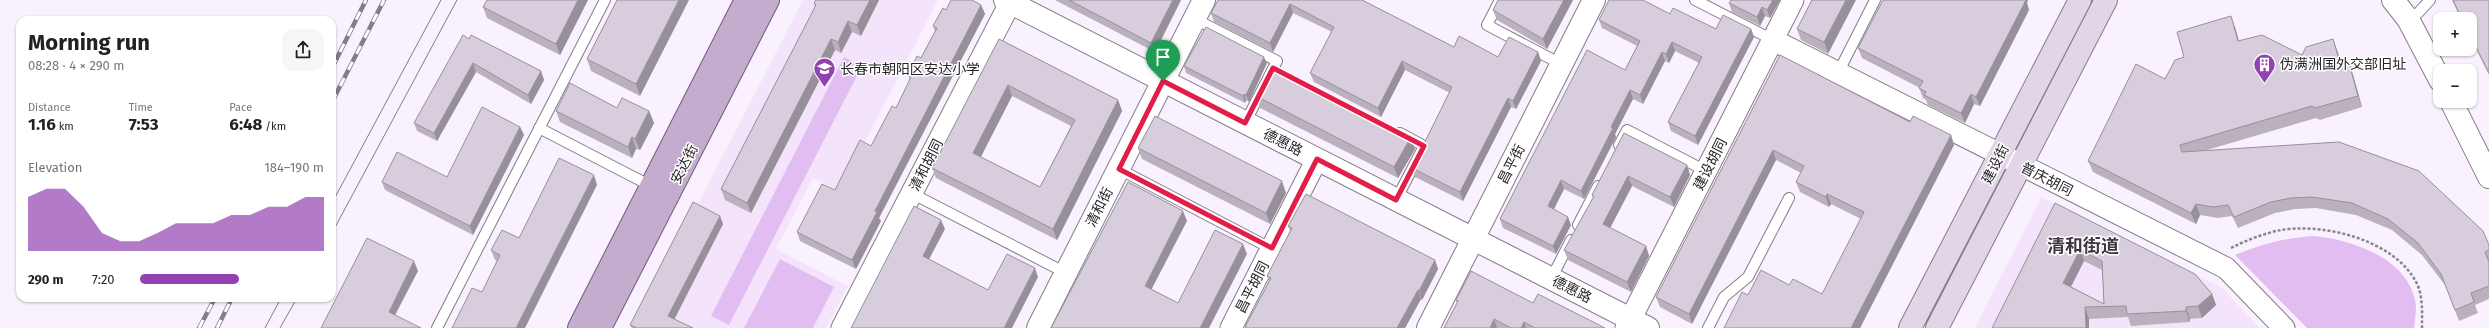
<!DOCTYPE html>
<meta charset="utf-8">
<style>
:root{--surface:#fff;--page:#f6f6f6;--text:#222;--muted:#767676;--accent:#9342b1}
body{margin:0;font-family:"Fira Sans","Noto Sans SC",sans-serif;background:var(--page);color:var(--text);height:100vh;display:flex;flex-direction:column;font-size:15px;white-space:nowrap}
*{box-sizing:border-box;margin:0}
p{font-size:13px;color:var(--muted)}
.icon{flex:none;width:22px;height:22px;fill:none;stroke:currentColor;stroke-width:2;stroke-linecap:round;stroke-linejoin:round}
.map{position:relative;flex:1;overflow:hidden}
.details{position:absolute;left:16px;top:16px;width:320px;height:286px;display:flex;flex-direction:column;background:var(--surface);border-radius:12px;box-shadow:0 1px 3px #0004}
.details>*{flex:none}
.fabs{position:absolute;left:2433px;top:12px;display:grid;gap:8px}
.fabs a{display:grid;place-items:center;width:44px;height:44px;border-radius:8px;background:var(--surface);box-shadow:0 1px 3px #0004;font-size:20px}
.pin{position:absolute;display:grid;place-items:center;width:34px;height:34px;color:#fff;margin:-41px -17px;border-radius:50% 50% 50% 0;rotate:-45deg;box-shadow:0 0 4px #0007}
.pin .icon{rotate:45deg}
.round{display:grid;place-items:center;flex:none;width:42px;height:42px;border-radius:12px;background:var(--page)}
.head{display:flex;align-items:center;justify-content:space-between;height:68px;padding:0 12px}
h1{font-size:22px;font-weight:700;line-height:30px}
.metrics{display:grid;grid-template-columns:repeat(3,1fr);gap:6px;height:68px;padding:4px 12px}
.metrics div{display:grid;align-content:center}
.metrics b{font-size:17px;font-weight:700}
.metrics small{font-size:11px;font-weight:400}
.metrics p{font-size:11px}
.chart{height:112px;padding:8px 12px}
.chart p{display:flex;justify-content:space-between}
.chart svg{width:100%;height:72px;margin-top:4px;fill:var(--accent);opacity:.7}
ul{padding:0 12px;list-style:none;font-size:13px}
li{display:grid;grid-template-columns:64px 48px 1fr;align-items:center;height:30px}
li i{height:10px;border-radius:5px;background:var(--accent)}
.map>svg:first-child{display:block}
</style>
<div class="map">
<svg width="2489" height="328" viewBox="0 0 2489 328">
<rect width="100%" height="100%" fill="#f9f1fd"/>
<!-- built -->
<path fill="#f4e4fb" d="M 803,0 L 938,0 L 840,191 L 813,178 L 776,249 L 848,286 L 826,328 L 634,328 Z
M 2041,197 L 2222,288 L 2260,328 L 1975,328 Z"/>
<!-- green -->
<path fill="#e2bdf2" d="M 844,57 L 862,66 L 729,325 L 711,316 Z
M 2314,236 C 2353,240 2411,259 2416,306 C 2416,313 2415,321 2414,328 L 2307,328 L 2235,255 C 2262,244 2285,238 2314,236 Z
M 780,259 L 834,287 L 813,328 L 744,328 Z"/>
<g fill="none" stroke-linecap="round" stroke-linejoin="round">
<defs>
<path id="service" d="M 1500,0 L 1487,25 L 1561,64
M 1695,0 L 1773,40
M 1195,19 L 1277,61 L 1245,123
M 2408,19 L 2418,13 L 2430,0
M 1838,73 L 1875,0
M 539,128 L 651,186
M 1619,145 L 1627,130 L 1706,171
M 1119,169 L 1272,249
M 911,193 L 1066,273
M 1396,200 L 1424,146 L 1400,133
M 1578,225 L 1598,186
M 1551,279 L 1571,240
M 437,328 L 605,0
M 1708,328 L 1724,297 L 1748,277 L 1789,198"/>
<path id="minor" d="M 1773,40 L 2226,268 L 2284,328
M 842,328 L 1010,3
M 1231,328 L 1317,159
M 1626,328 L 1793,0"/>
<path id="tertiary" d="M 1005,0 L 1648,328
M 2393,0 L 2408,19 L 2440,80
M 2451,101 L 2489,177
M 1038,328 L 1204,0
M 1428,328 L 1594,0"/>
<path id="secondary" d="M 1910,328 L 2080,0
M 1937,328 L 2106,0"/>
<path id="primary" d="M 579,328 L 746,0
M 600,328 L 768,0"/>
</defs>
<!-- service casing -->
<use href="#service" stroke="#857b89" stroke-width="12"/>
<!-- minor casing -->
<use href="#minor" stroke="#857b89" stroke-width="23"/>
<!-- tertiary casing -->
<use href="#tertiary" stroke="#857b89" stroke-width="24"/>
<!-- secondary casing -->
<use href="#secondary" stroke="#857b89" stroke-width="24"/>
<!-- primary casing -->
<use href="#primary" stroke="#74587f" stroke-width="24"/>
<!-- path -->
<path stroke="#89838c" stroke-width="2.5" stroke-dasharray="3 2" stroke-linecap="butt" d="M 2231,248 C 2245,241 2260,235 2276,231 C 2321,221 2398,240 2418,286 C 2423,299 2422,314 2422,328"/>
<!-- service -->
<use href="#service" stroke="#fff" stroke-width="10"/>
<!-- minor -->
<use href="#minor" stroke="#fff" stroke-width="21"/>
<!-- tertiary -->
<use href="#tertiary" stroke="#fff" stroke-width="22"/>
<!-- secondary -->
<use href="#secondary" stroke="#e2d5e7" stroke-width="22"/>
<!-- primary -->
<use href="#primary" stroke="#c4acce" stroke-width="22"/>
<!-- tram -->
<path stroke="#837d85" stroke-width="1" d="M 332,203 L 441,0
M 332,233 L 457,0
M 265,328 L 281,298
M 280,328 L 297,298"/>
<defs>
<path id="rail" d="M 332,68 L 366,0
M 332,102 L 384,0
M 199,328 L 215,298
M 217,328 L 232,298"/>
</defs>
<!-- rail casing -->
<use href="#rail" stroke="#837d85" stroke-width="4.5"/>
<!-- rail -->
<use href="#rail" stroke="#fff" stroke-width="3" stroke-dasharray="9" stroke-linecap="butt"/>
</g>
<!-- wall -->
<path fill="#bab0be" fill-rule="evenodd" d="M 487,0 L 588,0 L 560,55 L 487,18 L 483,7 Z
M 617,0 L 640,96 L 591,71 L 587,59 Z
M 816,0 L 879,0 L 861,36 L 852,32 L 841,53 L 835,50 L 751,213 L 725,200 L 721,189 L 815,7 L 814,3 Z
M 1055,0 L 1181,0 L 1155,52 Z
M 1218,0 L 1362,0 L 1454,47 L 1498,57 L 1538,52 L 1541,61 L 1516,109 L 1511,107 L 1463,201 L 1415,177 L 1412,168 L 1450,93 L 1405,70 L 1381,117 L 1314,82 L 1310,73 L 1332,32 L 1293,13 L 1273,52 L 1214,22 L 1211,13 Z
M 1498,0 L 1573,0 L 1547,49 L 1497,20 L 1493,10 Z
M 1780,0 L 1770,18 L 1765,16 L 1760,26 L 1732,12 L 1729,3 Z
M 1812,0 L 1828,54 L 1801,40 L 1797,29 Z
M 2452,0 L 2489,0 L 2489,75 L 2470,37 L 2470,19 L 2461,19 Z
M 2027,3 L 2029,10 L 1980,106 L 1974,104 L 1965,123 L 1928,105 L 1926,100 L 1923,98 L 1919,88 L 1920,88 L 1862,58 L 1858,48 Z
M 981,5 L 985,14 L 879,218 L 881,221 L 856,269 L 800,241 L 797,232 L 835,190 L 871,146 L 896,108 L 910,81 L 908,75 L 921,58 L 935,31 L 933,26 L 946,10 Z
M 1670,14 L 1716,29 L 1751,29 L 1754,37 L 1698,145 L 1671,131 L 1668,122 L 1699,63 L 1675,51 L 1669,63 L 1665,61 L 1643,104 L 1633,99 L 1615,134 L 1616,137 L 1584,199 L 1564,189 L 1553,210 L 1571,225 L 1556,254 L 1503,228 L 1500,219 L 1625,70 L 1637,46 L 1602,28 L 1599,20 Z
M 2235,27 L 2239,41 L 2302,55 L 2337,50 L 2342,65 L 2349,63 L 2353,75 L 2362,107 L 2320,120 L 2316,118 L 2207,150 L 2489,245 L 2489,299 L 2475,305 L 2478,313 L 2459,321 L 2445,285 L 2422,255 L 2392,230 L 2356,215 L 2316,208 L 2295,209 L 2275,213 L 2238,228 L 2232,216 L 2218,218 L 2200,215 L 2196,224 L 2093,172 L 2088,161 L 2184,57 Z
M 469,39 L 541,71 L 544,80 L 531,104 L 476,72 L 437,141 L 417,131 L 414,123 Z
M 999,39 L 1118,100 L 1122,111 L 1057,240 L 936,178 L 932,168 ZM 1012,96 L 1071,126 L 1040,187 L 981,157 Z
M 1780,55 L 1910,122 L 1951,135 L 1954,145 L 1860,328 L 1748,295 L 1789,285 L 1822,294 L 1861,219 L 1831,204 L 1829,207 L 1800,192 L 1796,182 L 1801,173 L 1776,160 L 1692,324 L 1660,307 L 1656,297 Z
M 1267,63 L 1249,102 L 1246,100 L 1245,103 L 1186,73 L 1184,66 Z
M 1256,96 L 1411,137 L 1415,149 L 1398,178 L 1260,108 Z
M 617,108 L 649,111 L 654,123 L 640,150 L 636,149 L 632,158 L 560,122 L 556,111 Z
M 520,127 L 524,135 L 473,235 L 385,190 L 382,182 L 447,177 Z
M 1624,133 L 1687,165 L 1690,175 L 1674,207 L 1632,186 L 1610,228 L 1646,246 L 1649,256 L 1631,292 L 1568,260 L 1564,250 L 1593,198 L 1592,195 Z
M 1138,148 L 1286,193 L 1270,224 L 1142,159 Z
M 597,185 L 497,261 L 495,260 L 491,250 L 519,238 Z
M 2055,203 L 2212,294 L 2216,305 L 2202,318 L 2190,319 L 2190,322 L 2131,326 L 2128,317 L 2089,319 L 2089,328 L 1992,328 ZM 2084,261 L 2102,270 L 2104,304 L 2071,287 Z
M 720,216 L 723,224 L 674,319 L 693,328 L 632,328 L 630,325 Z
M 1288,226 L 1435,260 L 1438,269 L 1422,300 L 1421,299 L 1405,328 L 1246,328 L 1245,327 L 1269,281 L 1267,276 L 1290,231 Z
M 1456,300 L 1533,303 L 1605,328 L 1444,328 L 1457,303 Z"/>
<!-- shaded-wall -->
<path fill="#97909b" d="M 578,0 L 588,0 L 560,55 L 556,44 Z
M 679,0 L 689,0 L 640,96 L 636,84 Z
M 870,0 L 879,0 L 861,36 L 857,25 Z
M 1173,0 L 1181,0 L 1155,52 L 1151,43 Z
M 1564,0 L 1573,0 L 1547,49 L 1543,39 Z
M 1773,0 L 1780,0 L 1770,18 L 1767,10 Z
M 1846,0 L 1856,0 L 1828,54 L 1824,42 Z
M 2022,0 L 2028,0 L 2027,3 L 2029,10 L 1980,106 L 1976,97 Z
M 1290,4 L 1293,13 L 1273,52 L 1270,43 Z
M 981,5 L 985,14 L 879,218 L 881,221 L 856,269 L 852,260 L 875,211 Z
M 1762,7 L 1765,16 L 1760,26 L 1757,17 Z
M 2231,16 L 2235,27 L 2242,53 L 2238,41 Z
M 848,21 L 852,32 L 841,53 L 838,42 Z
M 1751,29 L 1754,37 L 1698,145 L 1695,136 Z
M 831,39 L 835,50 L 751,213 L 747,203 Z
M 2333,39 L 2337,50 L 2345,77 L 2341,66 Z
M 1672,42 L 1675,51 L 1669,63 L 1666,54 Z
M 1538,52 L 1541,61 L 1516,109 L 1513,101 Z
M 1662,52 L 1665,61 L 1643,104 L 1640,95 Z
M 1264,57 L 1267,63 L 1249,102 L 1246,95 Z
M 1402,61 L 1405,70 L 1381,117 L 1378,108 Z
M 473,63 L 476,72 L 437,141 L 434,133 Z
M 2349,63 L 2353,75 L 2362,107 L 2358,96 Z
M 541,71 L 544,80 L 531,104 L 528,95 Z
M 1008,85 L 1012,96 L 977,164 L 973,153 Z
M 1630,90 L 1633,99 L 1615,134 L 1616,137 L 1584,199 L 1581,191 L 1611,127 Z
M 1244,94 L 1246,100 L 1245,103 L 1243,96 Z
M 1971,94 L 1974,104 L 1965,123 L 1961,113 Z
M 1508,98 L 1511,107 L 1463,201 L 1460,192 Z
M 1118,100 L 1122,111 L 1057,240 L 1053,229 Z
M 649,111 L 654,123 L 640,150 L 635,139 Z
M 520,127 L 524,135 L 473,235 L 470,226 Z
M 1951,135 L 1954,145 L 1860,328 L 1851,328 Z
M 632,137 L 636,149 L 632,158 L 628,147 Z
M 1411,137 L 1415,149 L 1398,178 L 1394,167 Z
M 1773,150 L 1776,160 L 1692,324 L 1689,314 Z
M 1687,165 L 1690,175 L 1674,207 L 1670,197 Z
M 594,175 L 597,185 L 525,328 L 516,328 Z
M 1628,176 L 1632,186 L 1607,234 L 1603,224 Z
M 1561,180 L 1564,189 L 1551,215 L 1548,206 Z
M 1282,181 L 1286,193 L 1270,224 L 1266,213 Z
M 1827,194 L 1831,204 L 1829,207 L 1826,197 Z
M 2196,204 L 2200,215 L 2196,224 L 2191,213 Z
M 1183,211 L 1187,221 L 1148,296 L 1145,286 Z
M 720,216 L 723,224 L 672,324 L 668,316 Z
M 1568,217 L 1571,225 L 1556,254 L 1553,246 Z
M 941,220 L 945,229 L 926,265 L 923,256 Z
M 1243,244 L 1247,254 L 1209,328 L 1200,328 Z
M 1646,246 L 1649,256 L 1631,292 L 1627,282 Z
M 2080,250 L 2084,261 L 2067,294 L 2063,283 Z
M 1435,260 L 1438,269 L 1422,300 L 1419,291 Z
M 414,261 L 418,271 L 392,321 L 389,312 Z
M 1035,268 L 1038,277 L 1012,328 L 1004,328 Z
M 1418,290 L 1421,299 L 1405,328 L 1397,328 Z
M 2212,294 L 2216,305 L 2202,318 L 2198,306 Z
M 2085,307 L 2089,319 L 2089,328 L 2086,328 Z
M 2186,307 L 2190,319 L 2190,322 L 2186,311 Z
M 1494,319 L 1497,328 L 1490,328 Z
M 1524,322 L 1526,328 L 1521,328 Z"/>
<!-- building -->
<path fill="#d8cddd" stroke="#97909b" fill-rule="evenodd" d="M 487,0 L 578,0 L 556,44 L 483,7 Z
M 617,0 L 679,0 L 636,84 L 587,59 Z
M 816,0 L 870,0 L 857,25 L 848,21 L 838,42 L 831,39 L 747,203 L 721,189 L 816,5 L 814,3 Z
M 951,0 L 972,0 L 981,5 L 875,211 L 877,212 L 852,260 L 797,232 L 822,184 L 835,190 L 860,140 L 871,146 L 892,106 L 896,108 L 911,77 L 908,75 L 917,56 L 921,58 L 937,28 L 933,26 L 943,8 L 946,10 Z
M 1069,0 L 1173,0 L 1151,43 Z
M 1218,0 L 1362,0 L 1454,47 L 1459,36 L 1498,57 L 1509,37 L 1538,52 L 1513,101 L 1508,98 L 1460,192 L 1412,168 L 1452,87 L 1402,61 L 1378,108 L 1310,73 L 1334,27 L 1290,4 L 1270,43 L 1211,13 Z
M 1498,0 L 1564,0 L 1543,39 L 1493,10 Z
M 1609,0 L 1643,0 L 1670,14 L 1673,8 L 1716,29 L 1723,15 L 1751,29 L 1695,136 L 1668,122 L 1702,57 L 1672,42 L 1666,54 L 1662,52 L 1640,95 L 1630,90 L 1611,127 L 1613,128 L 1581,191 L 1561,180 L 1548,206 L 1568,217 L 1553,246 L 1500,219 L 1587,50 L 1625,70 L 1640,41 L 1599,20 Z
M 1731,0 L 1773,0 L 1767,10 L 1762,7 L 1757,17 L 1729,3 Z
M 1812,0 L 1846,0 L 1824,42 L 1797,29 Z
M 1883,0 L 2026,0 L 1976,97 L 1971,94 L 1961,113 L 1924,95 L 1926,92 L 1919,88 L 1923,81 L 1858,48 Z
M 2453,0 L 2489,0 L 2489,73 L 2470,35 L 2470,19 L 2462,19 Z
M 2231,16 L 2238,41 L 2262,35 L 2302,55 L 2306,47 L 2333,39 L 2341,66 L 2349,63 L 2358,96 L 2315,108 L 2312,106 L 2180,145 L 2182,152 L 2339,142 L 2419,171 L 2483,231 L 2489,245 L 2489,250 L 2485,252 L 2489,262 L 2489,286 L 2471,293 L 2474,302 L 2455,310 L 2441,274 L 2418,243 L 2388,219 L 2352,203 L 2312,197 L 2291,198 L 2271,202 L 2234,217 L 2228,205 L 2213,207 L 2196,204 L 2191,213 L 2088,161 L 2136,64 L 2165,79 L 2175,60 L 2184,57 L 2177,32 Z
M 1206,27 L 1264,57 L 1246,95 L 1244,94 L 1243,96 L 1184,66 Z
M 463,35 L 469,39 L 471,35 L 541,71 L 528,95 L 473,63 L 434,133 L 414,123 Z
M 999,39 L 1118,100 L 1053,229 L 932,168 ZM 1008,85 L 1075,120 L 1040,187 L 973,153 Z
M 1780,55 L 1910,122 L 1913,116 L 1951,135 L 1851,328 L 1724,328 L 1742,292 L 1748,295 L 1761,270 L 1789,285 L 1793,279 L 1822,294 L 1864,212 L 1827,194 L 1826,197 L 1796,182 L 1804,166 L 1773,150 L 1689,314 L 1656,297 Z
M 1272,65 L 1411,137 L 1394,167 L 1256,96 Z
M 570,83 L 617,108 L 622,98 L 649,111 L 635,139 L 632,137 L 628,147 L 556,111 Z
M 482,107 L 520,127 L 470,226 L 382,182 L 397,152 L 447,177 Z
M 1155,116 L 1282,181 L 1266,213 L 1138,148 Z
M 1624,133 L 1687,165 L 1670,197 L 1628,176 L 1603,224 L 1646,246 L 1627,282 L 1564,250 L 1594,196 L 1592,195 Z
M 559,158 L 594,175 L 516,328 L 452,328 L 472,288 L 482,292 L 500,255 L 491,250 L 502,230 L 519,238 Z
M 1128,182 L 1183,211 L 1145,286 L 1178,303 L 1215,230 L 1243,244 L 1200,328 L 1051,328 Z
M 1306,194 L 1435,260 L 1419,291 L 1418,290 L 1397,328 L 1247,328 L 1245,327 L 1271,278 L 1267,276 L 1292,228 L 1288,226 Z
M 693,202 L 720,216 L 668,316 L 693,328 L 637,328 L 630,325 Z
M 2055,203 L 2195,274 L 2212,294 L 2198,306 L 2186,307 L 2186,311 L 2127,314 L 2126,306 L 2085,307 L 2086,328 L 1992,328 ZM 2080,250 L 2102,261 L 2104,304 L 2063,283 Z
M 914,206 L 941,220 L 923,256 L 988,290 L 1007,254 L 1035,268 L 1004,328 L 851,328 Z
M 367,238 L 414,261 L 389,312 L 421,328 L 321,328 Z
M 1471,271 L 1533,303 L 1538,294 L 1605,328 L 1535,328 L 1524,322 L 1521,328 L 1511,328 L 1494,319 L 1490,328 L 1444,328 L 1458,301 L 1456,300 Z"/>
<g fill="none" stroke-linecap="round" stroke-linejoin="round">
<defs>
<path id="route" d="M 1273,68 L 1424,146 L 1396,200 L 1317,159 L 1272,248 L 1119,169 L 1163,81 L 1245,123 Z"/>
</defs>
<!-- route casing -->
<use href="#route" stroke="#fff" stroke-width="8"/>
<!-- route -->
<use href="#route" stroke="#e11d48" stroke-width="5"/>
</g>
<!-- icons -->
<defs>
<symbol id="building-pin" viewBox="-11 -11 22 30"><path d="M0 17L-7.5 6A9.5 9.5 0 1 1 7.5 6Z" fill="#9342b1" stroke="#fff"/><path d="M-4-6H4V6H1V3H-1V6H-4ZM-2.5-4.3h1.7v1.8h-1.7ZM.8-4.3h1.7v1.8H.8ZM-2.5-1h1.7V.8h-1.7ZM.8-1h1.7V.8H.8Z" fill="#fff"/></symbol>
<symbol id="school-pin" viewBox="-11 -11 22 30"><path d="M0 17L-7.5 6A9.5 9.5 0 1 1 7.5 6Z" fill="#9342b1" stroke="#fff"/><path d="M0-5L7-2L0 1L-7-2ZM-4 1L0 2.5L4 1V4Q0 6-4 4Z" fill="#fff"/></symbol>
</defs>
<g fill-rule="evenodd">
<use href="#building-pin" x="2252" y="52" width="25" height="34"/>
<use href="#school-pin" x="812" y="56" width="25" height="34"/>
</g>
<g text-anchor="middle" stroke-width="3" stroke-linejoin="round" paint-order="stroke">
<!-- poi labels -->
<g font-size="14" fill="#272329" stroke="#fff" text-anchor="start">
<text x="2280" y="69">伪满洲国外交部旧址</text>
<text x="840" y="74">长春市朝阳区安达小学</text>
</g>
<!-- street labels -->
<g font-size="14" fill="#272329" stroke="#fff">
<text transform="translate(1283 142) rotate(27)" y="5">德惠路</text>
<text transform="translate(684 164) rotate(-63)" y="5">安达街</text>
<text transform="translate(1511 164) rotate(-63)" y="5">昌平街</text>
<text transform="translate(1710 164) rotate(-63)" y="5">建设胡同</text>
<text transform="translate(1995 164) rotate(-63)" y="5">建设街</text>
<text transform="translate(926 165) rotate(-63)" y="5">清和胡同</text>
<text transform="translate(2047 179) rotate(27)" y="5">普庆胡同</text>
<text transform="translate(1099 207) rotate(-63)" y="5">清和街</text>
<text transform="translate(1252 287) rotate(-63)" y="5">昌平胡同</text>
<text transform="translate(1572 289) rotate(27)" y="5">德惠路</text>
</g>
<!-- district labels -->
<g font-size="18" font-weight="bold" fill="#403744" stroke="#fff">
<text x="2083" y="252">清和街道</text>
</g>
</g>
</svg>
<div class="fabs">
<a>+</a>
<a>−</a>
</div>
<div class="pin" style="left:1163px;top:81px;background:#1e9e55"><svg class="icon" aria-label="arrive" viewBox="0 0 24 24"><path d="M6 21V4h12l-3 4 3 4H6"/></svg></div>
<section class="details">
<div class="head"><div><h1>Morning run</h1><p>08:28 · 4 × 290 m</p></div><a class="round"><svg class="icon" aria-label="share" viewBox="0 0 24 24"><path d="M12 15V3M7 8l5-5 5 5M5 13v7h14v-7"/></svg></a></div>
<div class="metrics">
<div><p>Distance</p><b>1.16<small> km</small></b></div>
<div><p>Time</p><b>7:53</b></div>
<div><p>Pace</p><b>6:48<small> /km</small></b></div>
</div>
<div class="chart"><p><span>Elevation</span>184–190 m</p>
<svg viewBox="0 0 160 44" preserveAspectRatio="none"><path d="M0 44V11L10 6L20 6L30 17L40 33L50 38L60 38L70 33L80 27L90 27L100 27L110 22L120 22L130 17L140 17L150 11L160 11V44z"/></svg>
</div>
<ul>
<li><b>290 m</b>7:20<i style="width:54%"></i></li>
</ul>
</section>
</div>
